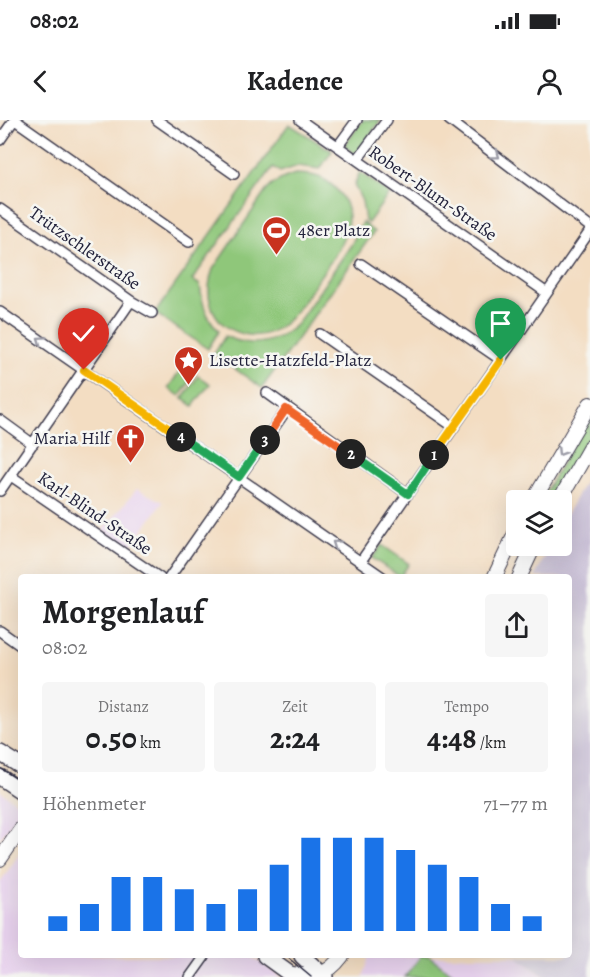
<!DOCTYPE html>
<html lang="de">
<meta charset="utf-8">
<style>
:root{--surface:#fff;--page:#f6f6f6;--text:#202124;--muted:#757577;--accent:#1a73e8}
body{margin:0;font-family:Alegreya,serif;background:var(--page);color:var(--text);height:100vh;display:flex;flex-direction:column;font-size:22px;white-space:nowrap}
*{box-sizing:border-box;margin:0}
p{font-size:20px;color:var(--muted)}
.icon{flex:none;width:33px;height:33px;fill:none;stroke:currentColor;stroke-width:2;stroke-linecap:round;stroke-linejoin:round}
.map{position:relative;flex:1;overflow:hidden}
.details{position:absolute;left:18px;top:454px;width:554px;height:384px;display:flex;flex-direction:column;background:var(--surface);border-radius:6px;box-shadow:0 6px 24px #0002}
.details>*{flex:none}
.fabs{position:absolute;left:506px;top:370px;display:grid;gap:12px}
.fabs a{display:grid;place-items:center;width:66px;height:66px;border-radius:6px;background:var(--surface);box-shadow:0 6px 24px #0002;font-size:30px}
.pin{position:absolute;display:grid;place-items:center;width:51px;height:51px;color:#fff;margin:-62px -26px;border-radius:50% 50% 50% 0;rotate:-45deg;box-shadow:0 0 6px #0007}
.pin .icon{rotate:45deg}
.km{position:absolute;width:30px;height:30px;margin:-15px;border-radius:50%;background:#222;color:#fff;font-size:16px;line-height:30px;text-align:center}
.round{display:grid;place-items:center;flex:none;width:63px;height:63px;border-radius:6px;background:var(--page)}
.headline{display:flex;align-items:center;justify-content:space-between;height:102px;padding:0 24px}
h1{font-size:33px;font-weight:700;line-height:45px}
.stats{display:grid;grid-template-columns:repeat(3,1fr);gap:9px;height:102px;padding:6px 24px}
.stats div{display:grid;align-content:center;border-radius:6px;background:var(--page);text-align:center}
.stats b{font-size:30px;font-weight:700}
.stats small{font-size:16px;font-weight:400}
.stats p{font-size:16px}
.chart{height:168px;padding:12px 24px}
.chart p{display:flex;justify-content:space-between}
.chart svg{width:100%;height:108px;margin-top:6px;stroke:var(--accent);stroke-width:6}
.status{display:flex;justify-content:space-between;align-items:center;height:42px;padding:0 30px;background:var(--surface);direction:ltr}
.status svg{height:16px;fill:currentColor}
header{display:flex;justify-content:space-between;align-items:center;height:78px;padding:0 24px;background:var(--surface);font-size:27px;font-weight:700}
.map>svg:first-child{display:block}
</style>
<div class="status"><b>08:02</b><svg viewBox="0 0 49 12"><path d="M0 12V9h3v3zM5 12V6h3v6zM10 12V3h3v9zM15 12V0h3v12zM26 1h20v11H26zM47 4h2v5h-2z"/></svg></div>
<header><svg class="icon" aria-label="back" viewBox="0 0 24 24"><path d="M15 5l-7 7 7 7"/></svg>Kadence<svg class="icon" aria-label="person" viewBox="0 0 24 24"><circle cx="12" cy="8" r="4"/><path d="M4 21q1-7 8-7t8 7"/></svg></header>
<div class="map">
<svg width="590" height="857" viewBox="0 0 590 857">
<rect width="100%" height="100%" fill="#f6f6f2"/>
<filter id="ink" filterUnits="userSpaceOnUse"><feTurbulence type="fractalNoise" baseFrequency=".0167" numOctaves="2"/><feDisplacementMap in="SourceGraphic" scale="12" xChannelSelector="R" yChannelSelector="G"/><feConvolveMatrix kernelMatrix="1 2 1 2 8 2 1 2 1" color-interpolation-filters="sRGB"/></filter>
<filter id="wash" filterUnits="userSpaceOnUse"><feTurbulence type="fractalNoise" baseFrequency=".008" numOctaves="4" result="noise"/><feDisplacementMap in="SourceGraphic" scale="24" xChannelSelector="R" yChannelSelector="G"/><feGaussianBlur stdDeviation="1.35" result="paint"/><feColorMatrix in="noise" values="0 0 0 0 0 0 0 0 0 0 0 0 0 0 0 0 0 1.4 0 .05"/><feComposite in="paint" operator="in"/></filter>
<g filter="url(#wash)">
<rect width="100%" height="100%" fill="#f3ddc2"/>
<!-- built -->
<path fill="#e8d2ee" d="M 137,369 L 163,382 L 129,429 L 103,410 Z
M 0,671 L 21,686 L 21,688 L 0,719 Z
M 21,732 L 21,836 L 251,836 L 282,857 L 0,857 L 0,762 Z
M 370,836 L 516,836 L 545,857 L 363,857 Z"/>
<!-- industrial -->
<path fill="#c9bfd7" d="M 590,352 L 590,857 L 546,857 L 516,836 L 568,836 L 568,458 L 535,457 L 550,426 L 561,426 L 561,404 Z"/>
<!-- green -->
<path fill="#8fc77a" stroke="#58745a" stroke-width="1.5" d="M 363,0 L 381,0 L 356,34 L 344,26 Z
M 289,4 L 332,31 L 320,49 L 298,46 L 280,52 L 273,47 L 192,160 L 200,165 C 202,184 206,197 219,211 L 208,229 L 155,193 Z
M 360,52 L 389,74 L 368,103 L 365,101 L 362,81 L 354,65 Z
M 295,54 C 312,54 324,56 336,69 C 365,100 335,135 316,162 C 299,188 280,223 243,214 C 236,212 229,209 223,204 C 207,188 206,169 213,149 L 266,71 C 274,62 283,58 295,54 Z
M 362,102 L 374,112 L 262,268 L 214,234 L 225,216 C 252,229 276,223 297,204 L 351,125 Z
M 184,245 L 196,253 L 180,276 L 168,268 Z
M 198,256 L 210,264 L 193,286 L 183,278 Z
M 590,295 L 590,317 L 553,381 L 540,381 Z
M 382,425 L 409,444 L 400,457 L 372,438 Z
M 421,836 L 429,836 L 457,857 L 405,857 Z"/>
</g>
<g filter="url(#ink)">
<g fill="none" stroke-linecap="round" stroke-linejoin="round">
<defs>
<path id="street" d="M 15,0 L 189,122
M 157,0 L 234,54
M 300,0 L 547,173
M 449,0 L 590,107
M 0,20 L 14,0
M 338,26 L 357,0
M 357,40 L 387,0
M 0,89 L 131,181 L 152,193
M 361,144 L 501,240
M 0,192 L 384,458
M 320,214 L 454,307
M 267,273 L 408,374
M 0,300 L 33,324
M 11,356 L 160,458
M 0,371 L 131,181
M 361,441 L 590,111
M 169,458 L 287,289
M 0,511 L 21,526
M 190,857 L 205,836"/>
<path id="secondary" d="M 533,381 L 590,284
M 559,381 L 590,327
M 494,458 L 516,412
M 519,458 L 534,426
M 0,739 L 21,709
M 291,854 C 316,857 327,856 342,836"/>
<path id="primary" d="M 0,633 L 21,646
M 0,657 L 21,671
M 265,836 L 294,857
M 302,836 L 325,857"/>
</defs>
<!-- street casing -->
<use href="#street" stroke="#413e4f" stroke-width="12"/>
<!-- secondary casing -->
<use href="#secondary" stroke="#413e4f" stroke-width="16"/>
<!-- primary casing -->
<use href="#primary" stroke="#413e4f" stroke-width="18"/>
<!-- street -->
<use href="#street" stroke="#fff" stroke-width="9"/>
<!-- secondary -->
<use href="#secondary" stroke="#fff" stroke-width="14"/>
<!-- primary -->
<use href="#primary" stroke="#fff" stroke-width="15"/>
<!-- tram -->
<path stroke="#22223b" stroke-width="1.5" d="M 0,648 L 21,662
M 286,836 L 311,857"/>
</g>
<!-- one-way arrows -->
<defs><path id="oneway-chevron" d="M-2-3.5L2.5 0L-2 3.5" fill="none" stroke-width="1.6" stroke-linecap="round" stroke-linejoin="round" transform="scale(1.5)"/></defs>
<g stroke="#9c9ca7">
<use href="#oneway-chevron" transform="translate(496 35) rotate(37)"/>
<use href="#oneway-chevron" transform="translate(41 220) rotate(-145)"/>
<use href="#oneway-chevron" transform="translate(561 332) rotate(122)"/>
<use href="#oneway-chevron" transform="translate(336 424) rotate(-145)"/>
</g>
</g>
<g fill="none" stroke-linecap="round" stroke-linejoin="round" filter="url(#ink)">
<defs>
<path id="split-1" d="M 434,335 L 501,240"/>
<path id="split-2" d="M 351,334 L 408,374 L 434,335"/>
<path id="split-3" d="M 265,320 L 286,289 L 351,334"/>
<path id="split-4" d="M 181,317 L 239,357 L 265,320"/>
<path id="split-5" d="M 84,250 L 181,317"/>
</defs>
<!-- split-1 casing -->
<use href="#split-1" stroke="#fff" stroke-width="12"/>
<!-- split-2 casing -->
<use href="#split-2" stroke="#fff" stroke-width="12"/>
<!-- split-3 casing -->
<use href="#split-3" stroke="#fff" stroke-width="12"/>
<!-- split-4 casing -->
<use href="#split-4" stroke="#fff" stroke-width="12"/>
<!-- split-5 casing -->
<use href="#split-5" stroke="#fff" stroke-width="12"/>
<!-- split-1 -->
<use href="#split-1" stroke="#f5b400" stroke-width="8"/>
<!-- split-2 -->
<use href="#split-2" stroke="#22a559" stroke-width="8"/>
<!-- split-3 -->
<use href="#split-3" stroke="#f0652b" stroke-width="8"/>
<!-- split-4 -->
<use href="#split-4" stroke="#22a559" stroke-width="8"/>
<!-- split-5 -->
<use href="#split-5" stroke="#f5b400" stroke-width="8"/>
</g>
<!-- icons -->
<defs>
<symbol id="stadium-pin" viewBox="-11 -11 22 30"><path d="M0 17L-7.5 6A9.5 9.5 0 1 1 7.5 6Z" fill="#c8321e" stroke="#f6f6f2"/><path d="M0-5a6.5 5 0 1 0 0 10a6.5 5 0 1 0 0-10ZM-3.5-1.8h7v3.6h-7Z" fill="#fff"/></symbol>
<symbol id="sight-pin" viewBox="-11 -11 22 30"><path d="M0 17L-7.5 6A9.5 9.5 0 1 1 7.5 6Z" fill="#c8321e" stroke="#f6f6f2"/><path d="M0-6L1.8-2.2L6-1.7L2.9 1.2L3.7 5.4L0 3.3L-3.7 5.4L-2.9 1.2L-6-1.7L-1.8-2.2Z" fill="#fff"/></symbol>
<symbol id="church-pin" viewBox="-11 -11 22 30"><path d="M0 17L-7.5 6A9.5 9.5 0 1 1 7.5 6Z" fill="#c8321e" stroke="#f6f6f2"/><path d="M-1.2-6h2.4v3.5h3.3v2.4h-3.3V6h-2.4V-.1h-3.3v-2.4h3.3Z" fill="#fff"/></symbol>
</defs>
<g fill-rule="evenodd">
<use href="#stadium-pin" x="260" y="94" width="33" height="45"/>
<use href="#sight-pin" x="172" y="224" width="33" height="45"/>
<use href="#church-pin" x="114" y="302" width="33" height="45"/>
</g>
<g text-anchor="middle" stroke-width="5" stroke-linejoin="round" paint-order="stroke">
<!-- street labels -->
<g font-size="18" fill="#22223b" stroke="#f6f6f2">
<text transform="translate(433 73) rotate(35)" y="6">Robert-Blum-Straße</text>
<text transform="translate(85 128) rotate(35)" y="6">Trützschlerstraße</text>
<text transform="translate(95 393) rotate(34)" y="6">Karl-Blind-Straße</text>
</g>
<!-- poi labels -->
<g font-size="18" fill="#22223b" stroke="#f6f6f2" text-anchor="start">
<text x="298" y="116">48er Platz</text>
<text x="209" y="246">Lisette-Hatzfeld-Platz</text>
<text x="110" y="324" text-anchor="end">Maria Hilf</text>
</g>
</g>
</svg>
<div class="fabs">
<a><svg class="icon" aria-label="layers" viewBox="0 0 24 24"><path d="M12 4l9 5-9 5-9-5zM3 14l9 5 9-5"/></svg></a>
</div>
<div class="pin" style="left:501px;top:240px;background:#1e9e55"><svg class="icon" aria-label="arrive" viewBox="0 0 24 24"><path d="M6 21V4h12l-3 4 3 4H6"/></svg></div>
<div class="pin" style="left:84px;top:250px;background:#d93025"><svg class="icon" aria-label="check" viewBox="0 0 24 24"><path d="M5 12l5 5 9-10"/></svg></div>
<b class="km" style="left:434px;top:335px">1</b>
<b class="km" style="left:351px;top:334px">2</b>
<b class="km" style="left:265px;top:320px">3</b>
<b class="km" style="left:181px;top:317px">4</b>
<section class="details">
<div class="headline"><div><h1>Morgenlauf</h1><p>08:02</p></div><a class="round"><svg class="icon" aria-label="share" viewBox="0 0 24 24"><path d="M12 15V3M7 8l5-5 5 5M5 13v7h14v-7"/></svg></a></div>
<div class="stats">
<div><p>Distanz</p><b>0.50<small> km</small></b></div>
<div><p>Zeit</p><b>2:24</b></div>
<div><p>Tempo</p><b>4:48<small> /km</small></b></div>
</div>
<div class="chart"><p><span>Höhenmeter</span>71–77 m</p>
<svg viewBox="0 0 160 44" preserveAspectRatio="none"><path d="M5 44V38M15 44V33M25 44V22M35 44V22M45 44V27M55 44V33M65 44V27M75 44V17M85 44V6M95 44V6M105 44V6M115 44V11M125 44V17M135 44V22M145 44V33M155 44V38"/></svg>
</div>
</section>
</div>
